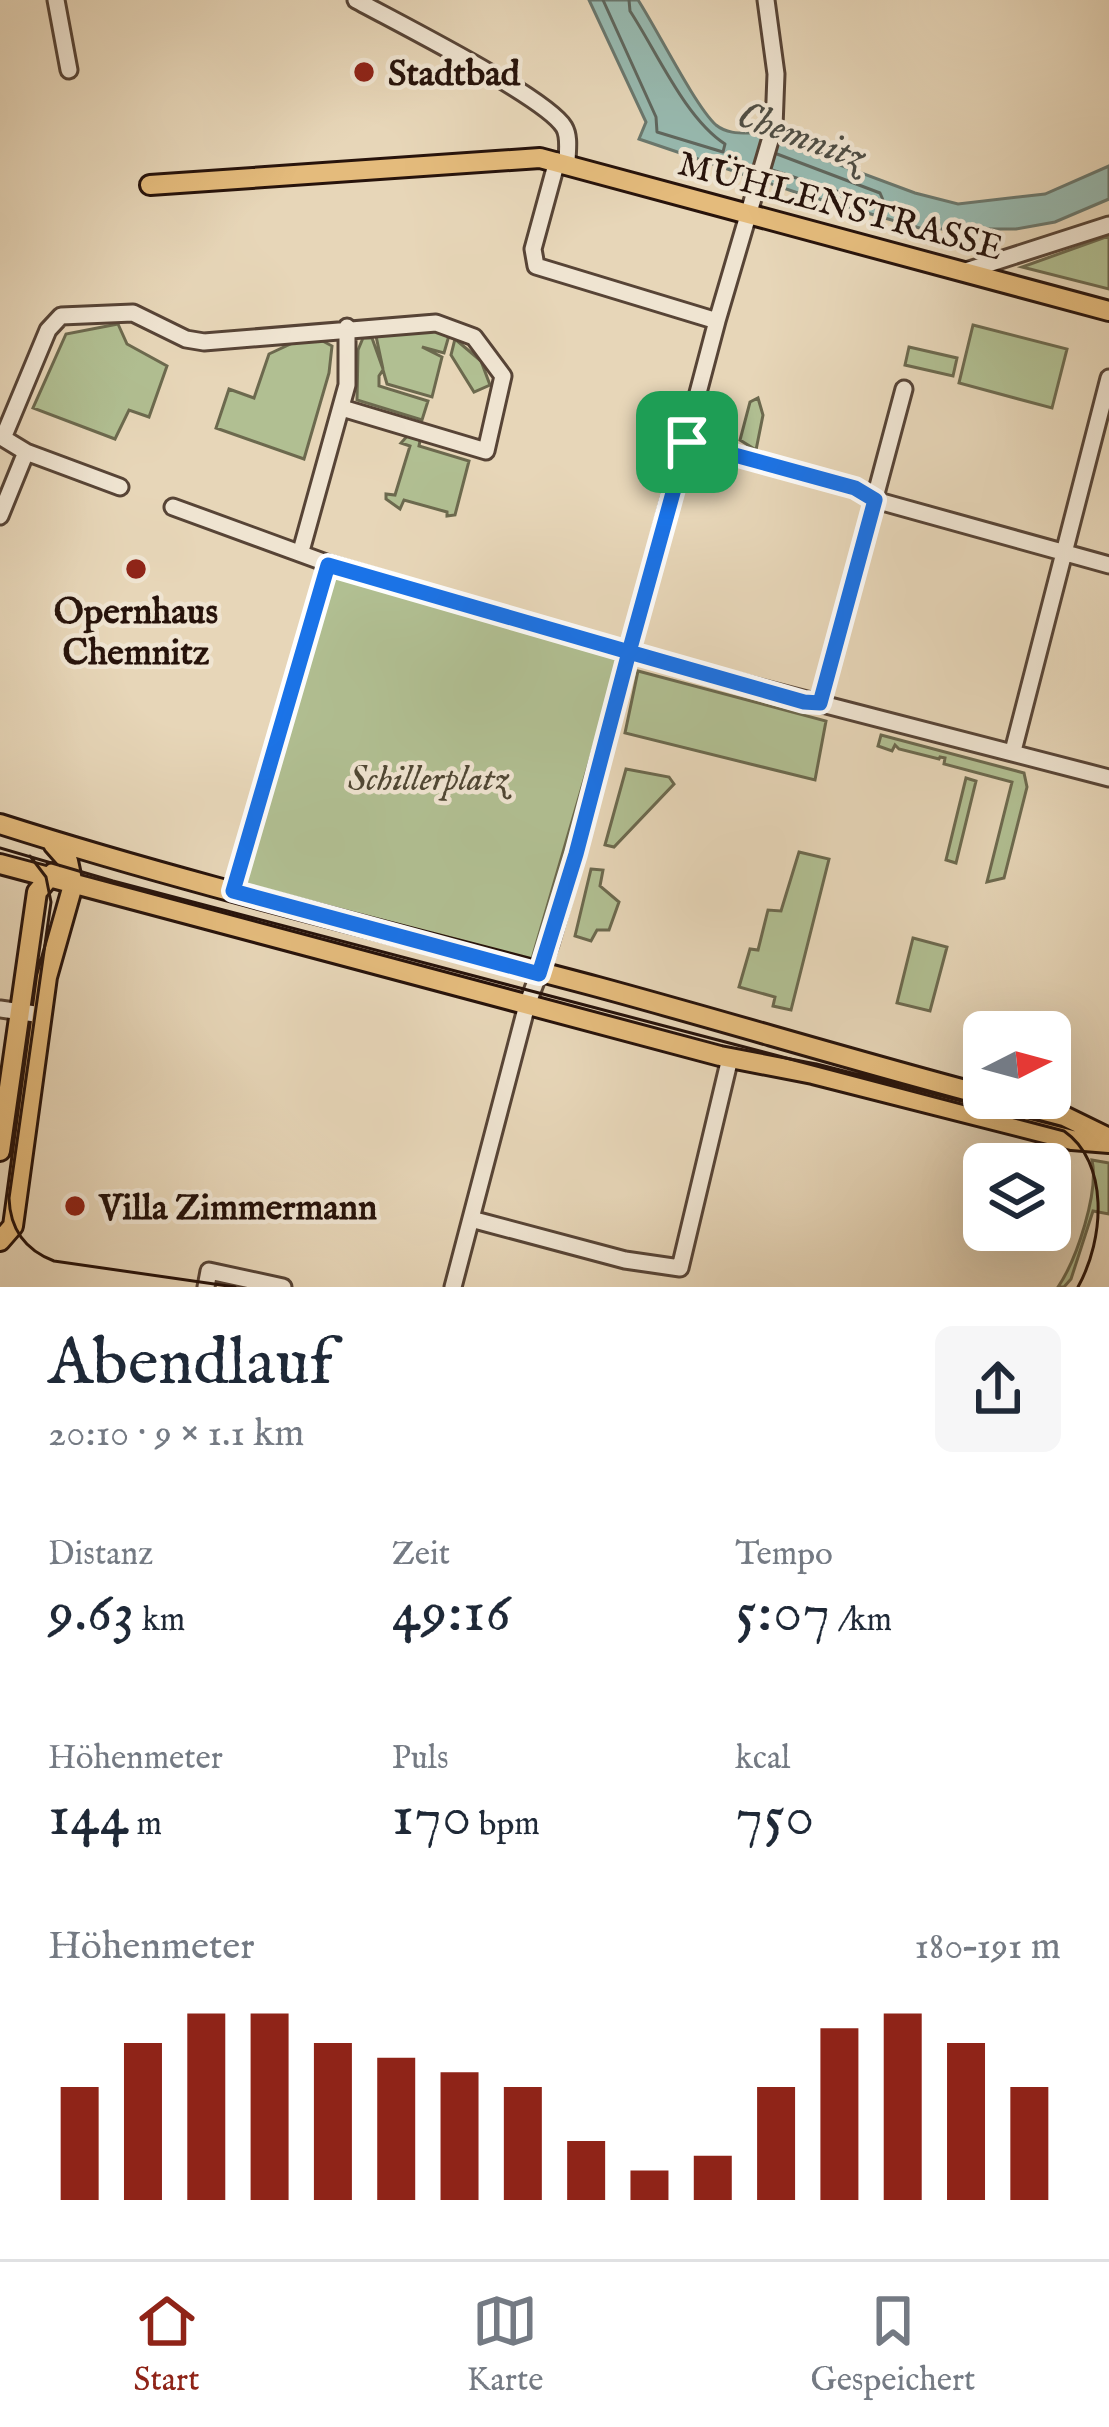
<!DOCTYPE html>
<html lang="de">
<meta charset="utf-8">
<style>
:root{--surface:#fff;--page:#f6f6f7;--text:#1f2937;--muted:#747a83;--line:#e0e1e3;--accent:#8f2418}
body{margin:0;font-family:"IM FELL English",serif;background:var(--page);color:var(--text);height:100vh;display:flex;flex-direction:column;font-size:45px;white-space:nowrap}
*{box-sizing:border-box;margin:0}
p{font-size:39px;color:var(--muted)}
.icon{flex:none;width:66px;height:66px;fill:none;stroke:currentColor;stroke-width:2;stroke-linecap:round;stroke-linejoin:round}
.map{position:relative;height:1287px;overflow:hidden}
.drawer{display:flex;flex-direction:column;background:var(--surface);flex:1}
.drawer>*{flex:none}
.needle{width:78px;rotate:84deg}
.tools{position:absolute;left:963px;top:1011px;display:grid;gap:24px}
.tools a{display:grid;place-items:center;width:108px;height:108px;border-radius:18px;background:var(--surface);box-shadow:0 12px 48px #0002;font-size:60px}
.pin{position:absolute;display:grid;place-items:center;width:102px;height:102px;color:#fff;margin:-51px;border-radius:24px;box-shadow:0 6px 18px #0006}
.round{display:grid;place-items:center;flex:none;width:126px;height:126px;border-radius:18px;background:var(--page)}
.headline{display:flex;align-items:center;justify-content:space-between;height:204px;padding:0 48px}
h1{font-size:66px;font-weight:600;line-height:90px}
.figures{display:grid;grid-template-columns:repeat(3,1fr);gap:18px;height:204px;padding:12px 48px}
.figures div{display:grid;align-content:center}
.figures b{font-size:60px;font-weight:600}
.figures small{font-size:33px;font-weight:400}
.figures p{font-size:33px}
.chart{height:336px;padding:24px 48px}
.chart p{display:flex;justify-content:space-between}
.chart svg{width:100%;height:216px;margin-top:12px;stroke:var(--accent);stroke-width:6}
.dock{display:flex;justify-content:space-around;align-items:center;height:168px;border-top:3px solid var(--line);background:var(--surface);font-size:33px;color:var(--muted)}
.dock a{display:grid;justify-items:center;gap:6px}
.dock .active{color:var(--accent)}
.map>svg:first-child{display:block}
</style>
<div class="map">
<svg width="1109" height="1287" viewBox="0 0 1109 1287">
<rect width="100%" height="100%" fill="#e7d6b8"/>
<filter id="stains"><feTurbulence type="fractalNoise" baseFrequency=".00167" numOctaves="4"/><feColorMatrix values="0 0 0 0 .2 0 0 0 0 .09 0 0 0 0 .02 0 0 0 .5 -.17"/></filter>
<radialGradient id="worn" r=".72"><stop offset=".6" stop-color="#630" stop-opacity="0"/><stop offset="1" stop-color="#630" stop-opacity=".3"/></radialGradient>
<!-- green -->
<path fill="#b1bf92" stroke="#6c694e" stroke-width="3" d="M 1109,236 L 1109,289 L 1022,267 Z
M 118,324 L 127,344 L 167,366 L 149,417 L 129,410 L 115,439 L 33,408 L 66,334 Z
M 973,325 L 1067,349 L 1052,408 L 959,383 Z
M 429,329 L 450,332 L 444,353 L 422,347 L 442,357 L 432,397 L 387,384 L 383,370 L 379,376 L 379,386 L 428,401 L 422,420 L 357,400 L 358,350 L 363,338 L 372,338 L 383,369 L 376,336 Z
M 317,338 L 332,346 L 329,373 L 304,459 L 216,428 L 229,389 L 254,398 L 269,354 L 297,341 Z
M 455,339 L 481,361 L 490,385 L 474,392 L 451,355 Z
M 909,347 L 957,358 L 953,376 L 905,365 Z
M 758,398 L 763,415 L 756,450 L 740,440 L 750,402 Z
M 409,434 L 421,436 L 419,446 L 469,461 L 455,515 L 447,516 L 447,512 L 404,500 L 400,509 L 386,499 L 386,494 L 395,495 L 410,446 L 401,443 Z
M 331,569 L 621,653 L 529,969 L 238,886 Z
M 638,671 L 826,721 L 815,780 L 625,733 Z
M 881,735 L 1024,773 L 1027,787 L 1004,878 L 987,882 L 1012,782 L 944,764 L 945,758 L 940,757 L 939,759 L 899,749 L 895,745 L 892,751 L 878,746 Z
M 626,769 L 669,777 L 674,784 L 614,847 L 605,845 Z
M 966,778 L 976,781 L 956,863 L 946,860 Z
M 799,852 L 829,859 L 791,1010 L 773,1006 L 775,997 L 739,987 L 750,949 L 758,950 L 768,910 L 781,911 Z
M 591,869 L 603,870 L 600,886 L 619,902 L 609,930 L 597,930 L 591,941 L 575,936 Z
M 913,938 L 947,947 L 930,1011 L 897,1003 Z
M 1092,1160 L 1109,1163 L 1109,1214 L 1093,1211 L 1071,1279 L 1064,1287 L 1058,1287 C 1077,1259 1099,1192 1092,1160 Z"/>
<!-- water -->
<path fill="#97b9af" stroke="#6a776d" stroke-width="3" d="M 589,0 L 638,0 C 657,29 695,106 716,125 C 727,134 740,133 754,133 L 915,193 L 958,204 L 1045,194 L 1109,166 L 1109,199 L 1055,222 L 1016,229 L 923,229 L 801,194 L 639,139 L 646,122 Z"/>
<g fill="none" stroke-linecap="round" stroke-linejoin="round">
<!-- shore -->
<path stroke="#5f665d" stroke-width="3" d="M 603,0 L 656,117 L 657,132 L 723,152 L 725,144 C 685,118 657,52 630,11 L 629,0
M 772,170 L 876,204 L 883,200 L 880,193 L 777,154"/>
<defs>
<path id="minor" d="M 56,0 L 69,70
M 356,0 C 394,21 546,97 564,127 C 570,137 567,152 567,163
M 557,161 L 533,249 L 536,266 L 717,321
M 966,271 L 1109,225
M 687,442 L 855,488 L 875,500 L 1109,565
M 120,487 L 26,452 L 3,438 L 48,330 L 61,316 L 133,313 L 186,339 L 204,342 L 436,323 L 474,337 L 503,376 L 486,451 L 342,408
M 173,507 L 329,564 L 675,666 L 1109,778
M 0,516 L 26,452
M 301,551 L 347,385 L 347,327
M 820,703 L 904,389
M 1013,751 L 1109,378
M 233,891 L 329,564
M 0,1009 L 42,1015
M 471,1219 L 625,1260 L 680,1268 L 730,1058
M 206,1287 L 209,1271 L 283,1287
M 453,1287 L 527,1005 L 550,944 L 576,854 L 717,321 L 774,127 L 776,74 L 766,0"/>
<path id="major" d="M 150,185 L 540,158 L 1109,311
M 0,824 C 197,887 399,934 598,987 C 727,1022 855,1061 984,1095
M 0,864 L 720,1056 L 813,1074 L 1072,1140 L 1109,1143
M 995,1098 L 1064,1116 L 1109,1138
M 0,1151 L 37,892 L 53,873
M 0,1241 L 13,1226 L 47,977 L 73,885 L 68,861 L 53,844"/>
</defs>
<!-- minor casing -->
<use href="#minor" stroke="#574436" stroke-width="21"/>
<!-- major casing -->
<use href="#major" stroke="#27130b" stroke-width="24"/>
<!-- minor -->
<use href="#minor" stroke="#efe4d1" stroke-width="15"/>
<!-- major -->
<use href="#major" stroke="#e4bb7c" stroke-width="18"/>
<!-- tram -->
<path stroke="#27130b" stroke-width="3" d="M 0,848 L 113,881 L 1064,1131 C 1109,1162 1105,1238 1078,1287
M 30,856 L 46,877 L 51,902 L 9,1198 C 10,1230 25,1250 54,1261 L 235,1287"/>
</g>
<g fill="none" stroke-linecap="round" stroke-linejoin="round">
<defs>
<path id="route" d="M 687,442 L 629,652 L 328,565 L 233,891 L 539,974 L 576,854 L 629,652 L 804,702 L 820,703 L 875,500 L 855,488 L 687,442"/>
</defs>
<!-- route casing -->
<use href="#route" stroke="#fff" stroke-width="24"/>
<!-- route -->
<use href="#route" stroke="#1a73e8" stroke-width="15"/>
</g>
<!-- markers -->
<g fill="#8f2418" stroke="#efe4d1" stroke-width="4.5">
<circle cx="364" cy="72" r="12"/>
<circle cx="136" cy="569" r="12"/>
<circle cx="75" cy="1206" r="12"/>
</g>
<g text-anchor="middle" stroke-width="9" stroke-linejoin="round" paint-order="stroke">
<!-- poi labels -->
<g font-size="36" font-weight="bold" fill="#27130b" stroke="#efe4d1" text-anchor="start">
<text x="388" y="85">Stadtbad</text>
<text x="136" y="623" text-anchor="middle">Opernhaus<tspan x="136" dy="41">Chemnitz</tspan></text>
<text x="99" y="1219">Villa Zimmermann</text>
</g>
<!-- street labels -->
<g font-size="36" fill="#27130b" stroke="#efe4d1">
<text transform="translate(841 204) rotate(15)" y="13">MÜHLENSTRASSE</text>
</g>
<!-- park labels -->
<g font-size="36" font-style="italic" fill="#504734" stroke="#efe4d1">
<text x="428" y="790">Schillerplatz</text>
</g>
<!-- water labels -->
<g font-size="39" font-style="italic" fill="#4e4d44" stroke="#efe4d1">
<text transform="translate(802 134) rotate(20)" y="14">Chemnitz</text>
</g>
</g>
<rect width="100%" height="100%" filter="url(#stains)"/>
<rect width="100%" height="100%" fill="url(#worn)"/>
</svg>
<div class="tools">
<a><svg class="needle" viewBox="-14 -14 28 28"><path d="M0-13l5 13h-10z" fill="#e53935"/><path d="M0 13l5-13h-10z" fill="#747a83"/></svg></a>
<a><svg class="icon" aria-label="layers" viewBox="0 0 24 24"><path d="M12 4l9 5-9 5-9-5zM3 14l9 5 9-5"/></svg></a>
</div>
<div class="pin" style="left:687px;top:442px;background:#1e9e55"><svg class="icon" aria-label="arrive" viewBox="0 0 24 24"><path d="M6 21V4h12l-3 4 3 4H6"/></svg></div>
</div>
<section class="drawer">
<div class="headline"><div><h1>Abendlauf</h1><p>20:10 · 9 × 1.1 km</p></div><a class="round"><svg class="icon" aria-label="share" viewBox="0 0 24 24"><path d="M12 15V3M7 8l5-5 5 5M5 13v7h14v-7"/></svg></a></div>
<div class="figures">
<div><p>Distanz</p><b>9.63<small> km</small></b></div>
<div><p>Zeit</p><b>49:16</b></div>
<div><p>Tempo</p><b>5:07<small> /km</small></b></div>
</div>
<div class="figures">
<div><p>Höhenmeter</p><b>144<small> m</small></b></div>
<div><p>Puls</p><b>170<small> bpm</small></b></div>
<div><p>kcal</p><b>750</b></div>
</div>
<div class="chart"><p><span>Höhenmeter</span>180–191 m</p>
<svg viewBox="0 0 160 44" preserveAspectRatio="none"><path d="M5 44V21M15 44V12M25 44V6M35 44V6M45 44V12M55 44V15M65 44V18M75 44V21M85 44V32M95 44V38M105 44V35M115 44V21M125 44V9M135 44V6M145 44V12M155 44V21"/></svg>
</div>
</section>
<nav class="dock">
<a class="active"><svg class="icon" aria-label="home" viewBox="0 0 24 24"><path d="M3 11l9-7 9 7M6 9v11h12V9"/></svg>Start</a>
<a><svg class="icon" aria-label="map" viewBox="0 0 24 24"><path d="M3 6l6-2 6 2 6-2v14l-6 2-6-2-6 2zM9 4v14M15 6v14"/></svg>Karte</a>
<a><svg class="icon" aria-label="saved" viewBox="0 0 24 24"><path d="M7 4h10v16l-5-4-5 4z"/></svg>Gespeichert</a>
</nav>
